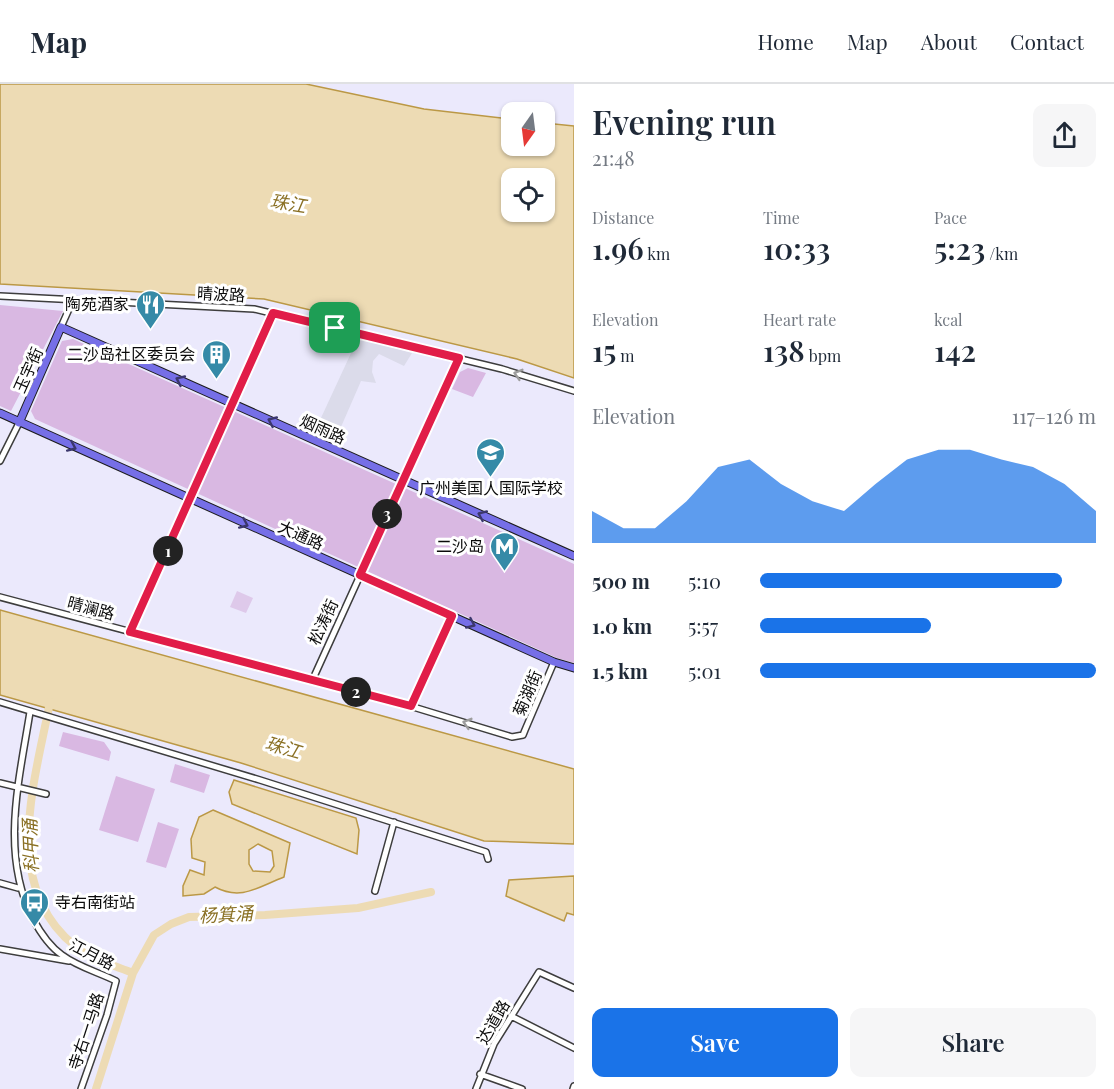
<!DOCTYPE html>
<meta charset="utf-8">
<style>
:root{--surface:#fff;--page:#f6f6f7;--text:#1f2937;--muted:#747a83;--line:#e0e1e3;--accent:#1a73e8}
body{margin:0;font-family:"Playfair Display","Noto Sans SC",serif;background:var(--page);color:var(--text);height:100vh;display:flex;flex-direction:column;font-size:22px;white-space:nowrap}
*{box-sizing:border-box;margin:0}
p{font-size:20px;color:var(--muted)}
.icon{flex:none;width:33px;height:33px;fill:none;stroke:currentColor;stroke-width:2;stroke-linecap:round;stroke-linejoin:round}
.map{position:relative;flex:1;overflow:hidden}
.panel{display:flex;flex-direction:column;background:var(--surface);width:540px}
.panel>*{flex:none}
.needle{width:39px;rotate:194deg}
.fabs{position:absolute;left:501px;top:18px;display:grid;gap:12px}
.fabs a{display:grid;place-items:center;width:54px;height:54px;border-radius:12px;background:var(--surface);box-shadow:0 2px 4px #0004;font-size:30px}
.pin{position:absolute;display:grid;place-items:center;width:51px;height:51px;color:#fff;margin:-26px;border-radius:12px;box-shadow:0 3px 9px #0006}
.km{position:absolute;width:30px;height:30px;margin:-15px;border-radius:50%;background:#222;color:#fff;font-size:16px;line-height:30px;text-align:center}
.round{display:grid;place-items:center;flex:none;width:63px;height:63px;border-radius:12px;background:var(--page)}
.headline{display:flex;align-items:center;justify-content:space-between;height:102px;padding:0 18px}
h1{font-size:33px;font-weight:600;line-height:45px}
.metrics{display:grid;grid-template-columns:repeat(3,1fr);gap:9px;height:102px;padding:6px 18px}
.metrics div{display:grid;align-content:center}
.metrics b{font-size:30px;font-weight:600}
.metrics small{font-size:16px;font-weight:400}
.metrics p{font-size:16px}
.chart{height:168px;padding:12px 18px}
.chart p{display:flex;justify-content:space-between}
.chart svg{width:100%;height:108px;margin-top:6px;fill:var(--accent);opacity:.7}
.cta{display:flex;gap:12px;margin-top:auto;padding:12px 18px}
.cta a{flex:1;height:69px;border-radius:12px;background:var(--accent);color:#fff;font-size:24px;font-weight:600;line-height:69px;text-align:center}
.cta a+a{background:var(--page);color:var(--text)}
ul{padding:0 18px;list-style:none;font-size:20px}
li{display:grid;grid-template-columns:96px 72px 1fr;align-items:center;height:45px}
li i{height:15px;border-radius:8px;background:var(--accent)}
header{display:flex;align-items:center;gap:36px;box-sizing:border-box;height:84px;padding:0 30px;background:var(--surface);border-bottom:2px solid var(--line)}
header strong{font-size:28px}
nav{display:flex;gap:33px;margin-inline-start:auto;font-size:21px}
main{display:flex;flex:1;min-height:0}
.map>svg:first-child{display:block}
</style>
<header>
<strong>Map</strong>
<nav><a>Home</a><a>Map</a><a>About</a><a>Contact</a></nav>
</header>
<main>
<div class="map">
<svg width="574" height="1005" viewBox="0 0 574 1005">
<rect width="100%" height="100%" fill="#ebe9fc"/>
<!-- green -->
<path fill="#d9b8e2" d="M 0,221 L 63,227 L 11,327 L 0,322 Z
M 73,255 L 574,480 L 574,579 L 557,574 L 35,335 L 31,327 L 62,257 Z
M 468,284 L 486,289 L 473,313 L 452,305 L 460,288 Z
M 63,648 L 104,658 L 111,668 L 109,677 L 59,662 Z
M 175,680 L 210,691 L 204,709 L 170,698 Z
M 116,692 L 155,705 L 138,758 L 99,746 Z
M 158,738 L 179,745 L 166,784 L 146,778 Z"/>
<!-- pitch -->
<path fill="#dec9ea" d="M 237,507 L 253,514 L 246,529 L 230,523 Z"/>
<!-- plaza -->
<path fill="#dbdbea" d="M 358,254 L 412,269 L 404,282 L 379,270 L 373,277 L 372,288 L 376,299 L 361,297 L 334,359 L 314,349 Z"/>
<!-- water -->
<path fill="#eddbb4" stroke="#bb9845" stroke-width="1.5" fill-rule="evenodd" d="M 0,0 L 306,0 L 424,25 L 511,35 L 512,62 L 544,62 L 545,39 L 574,42 L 574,294 L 517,275 L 264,215 L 0,200 ZM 544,94 L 544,128 L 512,128 L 512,94 Z
M 0,526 L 574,685 L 574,760 L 484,757 L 241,679 L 0,611 Z
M 234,696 L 356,734 L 359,746 L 357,770 L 232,720 L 229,708 Z
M 213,726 L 290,759 L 284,793 C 258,803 241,817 215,803 L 204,810 L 183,812 L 183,802 L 190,786 L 204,791 L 205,778 L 192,774 L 191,755 L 199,733 ZM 258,760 L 272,767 L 274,782 L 270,788 L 253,787 L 249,780 L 249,766 Z
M 574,792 L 574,831 L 567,829 L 564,837 L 506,812 L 509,796 Z"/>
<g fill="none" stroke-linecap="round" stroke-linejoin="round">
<!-- river -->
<path stroke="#eddbb4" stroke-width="8" d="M 50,618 C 35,697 0,802 75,862 C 91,875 113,881 133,889
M 96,1005 L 133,889 L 154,851 L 171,840 L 189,833 L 265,831 L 358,824 L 431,808"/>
<defs>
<path id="minor" d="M 0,212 L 254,225 L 502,285 L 574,307
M 61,243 L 73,216
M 0,377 L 19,339
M 0,513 L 410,622 L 512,653 L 523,651 L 525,646 L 554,578
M 130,548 L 273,229
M 312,597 L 459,274
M 0,618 L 260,696 L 486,768 L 488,775
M 410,622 L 452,532
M 30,628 C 19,697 0,770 33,835 C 40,848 49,862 62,871 C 78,883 98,888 116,897 L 107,931 L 81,1005
M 0,699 L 46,710
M 0,799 L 18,804
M 375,807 L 394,738
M 0,865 L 69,877
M 511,932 L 574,964
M 480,990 L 522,1005
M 476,1005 L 494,960 L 539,888 L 574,904
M 573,1005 L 574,1002"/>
<path id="major" d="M 0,329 L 554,578 L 574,584
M 19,339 L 61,243 L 574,472"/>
</defs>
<!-- minor casing -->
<use href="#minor" stroke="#3d3d3d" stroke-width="8"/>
<!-- major casing -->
<use href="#major" stroke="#1b1b1b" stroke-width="9"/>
<!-- minor -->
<use href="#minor" stroke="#fff" stroke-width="5"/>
<!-- major -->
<use href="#major" stroke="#766fe7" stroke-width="7"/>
</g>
<!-- one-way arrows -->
<defs><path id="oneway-chevron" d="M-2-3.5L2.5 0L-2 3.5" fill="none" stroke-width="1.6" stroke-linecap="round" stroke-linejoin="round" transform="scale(1.5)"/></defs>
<g stroke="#9d9d9d">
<use href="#oneway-chevron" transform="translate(518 290) rotate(-163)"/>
<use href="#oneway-chevron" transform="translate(467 639) rotate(-163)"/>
</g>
<g stroke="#3b376d">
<use href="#oneway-chevron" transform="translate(180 296) rotate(-155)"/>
<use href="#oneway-chevron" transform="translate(272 337) rotate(-156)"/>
<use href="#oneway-chevron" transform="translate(72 363) rotate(24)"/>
<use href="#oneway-chevron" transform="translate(482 431) rotate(-156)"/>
<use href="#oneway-chevron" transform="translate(244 440) rotate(24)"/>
<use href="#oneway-chevron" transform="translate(471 540) rotate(24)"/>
</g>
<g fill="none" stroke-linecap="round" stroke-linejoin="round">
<defs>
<path id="route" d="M 273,229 L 459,274 L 360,491 L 452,532 L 411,622 L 130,548 Z"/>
</defs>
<!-- route casing -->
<use href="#route" stroke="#fff" stroke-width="12"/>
<!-- route -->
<use href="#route" stroke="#e11d48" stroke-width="8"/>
</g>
<!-- icons -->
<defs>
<symbol id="restaurant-pin" viewBox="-11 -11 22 30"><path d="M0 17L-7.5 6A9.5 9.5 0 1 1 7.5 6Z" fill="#358aa7" stroke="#fff"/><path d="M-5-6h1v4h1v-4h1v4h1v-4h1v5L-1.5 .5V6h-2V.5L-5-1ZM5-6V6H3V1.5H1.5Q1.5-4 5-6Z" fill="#fff"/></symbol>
<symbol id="building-pin" viewBox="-11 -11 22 30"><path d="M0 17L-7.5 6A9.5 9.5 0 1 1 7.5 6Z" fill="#358aa7" stroke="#fff"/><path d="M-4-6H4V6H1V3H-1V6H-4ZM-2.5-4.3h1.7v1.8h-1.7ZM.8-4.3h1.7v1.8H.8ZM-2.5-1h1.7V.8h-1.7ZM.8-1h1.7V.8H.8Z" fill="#fff"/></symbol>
<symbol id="school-pin" viewBox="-11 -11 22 30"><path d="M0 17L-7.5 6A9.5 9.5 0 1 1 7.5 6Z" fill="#358aa7" stroke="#fff"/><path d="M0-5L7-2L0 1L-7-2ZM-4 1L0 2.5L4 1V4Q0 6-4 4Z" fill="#fff"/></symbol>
<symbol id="metro-pin" viewBox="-11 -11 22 30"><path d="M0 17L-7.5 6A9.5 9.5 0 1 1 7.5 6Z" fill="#358aa7" stroke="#fff"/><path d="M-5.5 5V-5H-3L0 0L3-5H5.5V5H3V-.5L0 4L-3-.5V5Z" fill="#fff"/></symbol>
<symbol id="bus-pin" viewBox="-11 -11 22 30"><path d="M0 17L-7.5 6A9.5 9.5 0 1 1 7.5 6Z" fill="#358aa7" stroke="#fff"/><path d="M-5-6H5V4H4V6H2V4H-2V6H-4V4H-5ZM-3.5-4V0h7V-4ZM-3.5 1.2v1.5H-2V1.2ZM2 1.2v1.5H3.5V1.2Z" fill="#fff"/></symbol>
</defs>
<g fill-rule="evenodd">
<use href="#restaurant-pin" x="134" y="204" width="33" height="45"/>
<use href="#building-pin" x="200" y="254" width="33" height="45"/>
<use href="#school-pin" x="474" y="352" width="33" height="45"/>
<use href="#metro-pin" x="488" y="446" width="33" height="45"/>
<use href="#bus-pin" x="18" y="802" width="33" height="45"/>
</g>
<g text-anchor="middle" stroke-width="6" stroke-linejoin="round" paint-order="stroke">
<!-- street labels -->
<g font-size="16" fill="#0a0a0a" stroke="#fff">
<text transform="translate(221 210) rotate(3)" y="6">晴波路</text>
<text transform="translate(28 286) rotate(-66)" y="6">玉宇街</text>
<text transform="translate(323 345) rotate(24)" y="6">烟雨路</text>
<text transform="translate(301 451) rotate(24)" y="6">大通路</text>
<text transform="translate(91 524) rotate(15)" y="6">晴澜路</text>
<text transform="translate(323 538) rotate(-65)" y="6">松涛街</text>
<text transform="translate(527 609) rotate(-67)" y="6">菊湖街</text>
<text transform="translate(92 870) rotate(27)" y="6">江月路</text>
<text transform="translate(493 938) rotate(-60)" y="6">达道路</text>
<text transform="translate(86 947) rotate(-72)" y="6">寺右一马路</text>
</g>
<!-- poi labels -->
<g font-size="16" fill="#0a0a0a" stroke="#fff" text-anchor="end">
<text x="129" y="226">陶苑酒家</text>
<text x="195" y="276">二沙岛社区委员会</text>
<text x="491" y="410" text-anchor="middle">广州美国人国际学校</text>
<text x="484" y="468">二沙岛</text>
<text x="55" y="824" text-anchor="start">寺右南街站</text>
</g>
<!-- water labels -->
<g font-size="18" font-style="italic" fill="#8a7024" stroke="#fff">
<text transform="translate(288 120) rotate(9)" y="6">珠江</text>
<text transform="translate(283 664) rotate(16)" y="6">珠江</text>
<text transform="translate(31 762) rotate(-92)" y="6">科甲涌</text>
<text transform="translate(226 831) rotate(-3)" y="6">杨箕涌</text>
</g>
</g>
</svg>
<div class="fabs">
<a><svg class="needle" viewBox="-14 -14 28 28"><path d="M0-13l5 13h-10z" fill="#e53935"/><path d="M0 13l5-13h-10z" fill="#747a83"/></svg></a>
<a><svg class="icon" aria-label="locate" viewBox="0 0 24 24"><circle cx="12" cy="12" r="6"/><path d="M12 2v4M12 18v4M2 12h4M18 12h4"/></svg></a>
</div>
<div class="pin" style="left:335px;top:244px;background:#1e9e55"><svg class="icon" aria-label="arrive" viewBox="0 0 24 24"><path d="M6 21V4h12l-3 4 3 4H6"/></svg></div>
<b class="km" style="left:168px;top:467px">1</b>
<b class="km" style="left:356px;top:608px">2</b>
<b class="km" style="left:387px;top:430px">3</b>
</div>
<section class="panel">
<div class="headline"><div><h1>Evening run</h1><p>21:48</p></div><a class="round"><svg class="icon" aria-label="share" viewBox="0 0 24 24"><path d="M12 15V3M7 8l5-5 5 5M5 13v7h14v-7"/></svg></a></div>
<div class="metrics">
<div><p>Distance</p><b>1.96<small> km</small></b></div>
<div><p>Time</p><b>10:33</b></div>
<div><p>Pace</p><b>5:23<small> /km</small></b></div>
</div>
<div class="metrics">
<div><p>Elevation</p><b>15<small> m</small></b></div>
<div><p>Heart rate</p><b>138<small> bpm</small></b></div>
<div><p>kcal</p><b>142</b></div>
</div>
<div class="chart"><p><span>Elevation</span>117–126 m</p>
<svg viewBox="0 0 160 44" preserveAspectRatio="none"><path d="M0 44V31L10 38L20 38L30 27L40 13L50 10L60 20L70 27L80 31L90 20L100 10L110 6L120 6L130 10L140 13L150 20L160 31V44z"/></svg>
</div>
<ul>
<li><b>500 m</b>5:10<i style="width:90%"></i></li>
<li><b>1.0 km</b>5:57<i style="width:51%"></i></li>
<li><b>1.5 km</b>5:01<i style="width:100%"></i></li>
</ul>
<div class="cta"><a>Save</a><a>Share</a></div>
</section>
</main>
